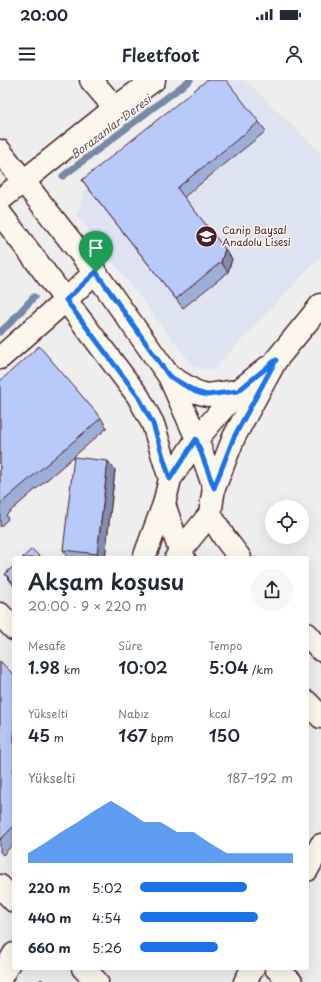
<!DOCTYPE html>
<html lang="tr">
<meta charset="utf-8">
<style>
:root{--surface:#fff;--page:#f6f6f7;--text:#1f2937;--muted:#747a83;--accent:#1a73e8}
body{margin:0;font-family:"Playpen Sans",sans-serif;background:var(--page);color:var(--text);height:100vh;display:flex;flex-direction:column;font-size:15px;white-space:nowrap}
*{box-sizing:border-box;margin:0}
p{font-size:13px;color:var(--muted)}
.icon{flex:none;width:22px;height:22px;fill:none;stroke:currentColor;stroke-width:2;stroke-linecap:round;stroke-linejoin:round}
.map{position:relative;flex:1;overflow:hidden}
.panel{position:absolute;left:12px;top:476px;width:297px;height:414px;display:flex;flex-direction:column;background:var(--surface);border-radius:4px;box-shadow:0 4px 16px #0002}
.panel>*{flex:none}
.tools{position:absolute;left:265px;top:420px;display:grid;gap:8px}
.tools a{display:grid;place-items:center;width:44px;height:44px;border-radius:50%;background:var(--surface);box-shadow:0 4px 16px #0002;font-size:20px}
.pin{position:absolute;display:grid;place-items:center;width:34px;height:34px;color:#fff;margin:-41px -17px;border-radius:50% 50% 50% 0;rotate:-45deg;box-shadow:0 0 4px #0007}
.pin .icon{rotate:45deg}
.round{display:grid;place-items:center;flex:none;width:42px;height:42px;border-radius:21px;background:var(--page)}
.headline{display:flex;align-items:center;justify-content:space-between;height:68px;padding:0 16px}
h1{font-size:22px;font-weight:600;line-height:30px}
.metrics{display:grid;grid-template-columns:repeat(3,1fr);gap:6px;height:68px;padding:4px 16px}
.metrics div{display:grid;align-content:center}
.metrics b{font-size:17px;font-weight:600}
.metrics small{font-size:11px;font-weight:400}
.metrics p{font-size:11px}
.chart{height:112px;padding:8px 16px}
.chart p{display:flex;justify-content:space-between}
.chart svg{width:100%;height:72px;margin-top:4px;fill:var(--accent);opacity:.7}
ul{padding:0 16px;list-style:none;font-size:13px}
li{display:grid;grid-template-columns:64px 48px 1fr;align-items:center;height:30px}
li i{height:10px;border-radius:5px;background:var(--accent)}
.status{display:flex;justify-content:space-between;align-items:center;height:28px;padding:0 20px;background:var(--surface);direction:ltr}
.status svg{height:11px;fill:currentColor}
header{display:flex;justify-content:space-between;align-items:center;height:52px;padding:0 16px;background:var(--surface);font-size:18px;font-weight:600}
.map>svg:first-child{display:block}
</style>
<div class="status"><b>20:00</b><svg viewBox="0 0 49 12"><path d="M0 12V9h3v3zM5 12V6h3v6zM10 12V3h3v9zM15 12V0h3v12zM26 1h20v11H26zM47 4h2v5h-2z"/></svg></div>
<header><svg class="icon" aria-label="menu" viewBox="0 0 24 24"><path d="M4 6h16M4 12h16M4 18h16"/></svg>Fleetfoot<svg class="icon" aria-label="person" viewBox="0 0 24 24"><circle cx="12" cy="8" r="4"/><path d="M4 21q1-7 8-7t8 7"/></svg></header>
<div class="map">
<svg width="321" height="902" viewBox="0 0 321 902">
<rect width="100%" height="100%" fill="#eeeeef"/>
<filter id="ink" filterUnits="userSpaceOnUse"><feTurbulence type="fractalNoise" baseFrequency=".025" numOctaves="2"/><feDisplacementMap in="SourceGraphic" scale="8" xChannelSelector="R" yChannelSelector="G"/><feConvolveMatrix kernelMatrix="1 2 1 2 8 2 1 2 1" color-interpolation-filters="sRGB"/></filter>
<g filter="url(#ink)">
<!-- built -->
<path fill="#dee3f2" d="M 207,0 L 245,0 L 321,73 L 321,176 L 215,288 L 205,290 L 193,286 L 77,135 L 91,92 Z"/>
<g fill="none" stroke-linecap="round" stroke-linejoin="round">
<!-- stream -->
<path stroke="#7889a5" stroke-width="7" d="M 63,96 L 190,0
M 0,252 L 9,244 L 34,217"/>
<defs>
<path id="minor" d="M 91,0 L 115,28
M 0,120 L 115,28 L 154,0
M 0,278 L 66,220 L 95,192
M 0,534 L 14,549
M 307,790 L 321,765
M 0,806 L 14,821
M 83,888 L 97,902
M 276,888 L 291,902
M 245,902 L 253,888"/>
<path id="major" d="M 0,71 L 95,192 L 169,296 L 197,359 L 214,408
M 0,133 L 138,316 L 153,344 L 170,399
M 169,296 L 196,312 L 207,315 L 238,311
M 164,424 L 180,471 L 184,478
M 210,434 L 224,457 L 240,478
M 144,478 L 164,424 L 170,399 L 197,359 L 238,311 L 268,287
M 176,478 L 180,471 L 210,434 L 214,408 L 234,357 L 276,280 L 321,225
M 307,554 L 321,570
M 307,622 L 321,637
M 0,899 L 14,874"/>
</defs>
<!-- minor casing -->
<use href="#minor" stroke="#4a1f2b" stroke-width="25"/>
<!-- major casing -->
<use href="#major" stroke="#4a1f2b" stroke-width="25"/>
<!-- minor -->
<use href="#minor" stroke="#fbf7ec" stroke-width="22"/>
<!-- major -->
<use href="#major" stroke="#fbf7ec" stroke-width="22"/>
</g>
<!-- wall -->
<path fill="#9eaed7" stroke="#4a1f2b" d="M 259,42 L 266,51 L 184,117 L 232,179 L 228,192 L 183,228 L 89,109 L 82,100 Z
M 0,301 L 101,338 L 107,348 L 6,435 L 8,439 L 0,447 Z
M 115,390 L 105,478 L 69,478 L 63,470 Z
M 14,486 L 14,506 L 5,494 Z
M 0,581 L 14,595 L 14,763 L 3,775 L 0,772 Z"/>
<!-- shaded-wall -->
<path fill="#818daf" stroke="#4a1f2b" d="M 225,169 L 232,179 L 228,192 L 221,182 Z
M 108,381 L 115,390 L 105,478 L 100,478 L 97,474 Z
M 14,688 L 14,696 L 12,693 Z"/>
<!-- building -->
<path fill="#b8cafa" stroke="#4a1f2b" d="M 207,0 L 226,0 L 259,42 L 177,108 L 225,169 L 221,182 L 176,219 L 82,100 Z
M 39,266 L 101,338 L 0,424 L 0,301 Z
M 74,377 L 108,381 L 97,474 L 63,470 Z
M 32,469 L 41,478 L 22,478 Z
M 14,486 L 14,503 L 5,494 Z
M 0,581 L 14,595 L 14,688 L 12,693 L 14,695 L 14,746 L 0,760 Z
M 41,899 L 45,902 L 39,902 Z"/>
</g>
<g fill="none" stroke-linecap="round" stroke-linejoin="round" filter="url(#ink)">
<defs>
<path id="route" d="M 96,192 L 169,296 L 196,312 L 207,315 L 238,311 L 276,280 L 234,357 L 214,408 L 196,359 L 170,399 L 153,344 L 138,316 L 66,220 Z"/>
</defs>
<!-- route casing -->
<use href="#route" stroke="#fff" stroke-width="8"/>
<!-- route -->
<use href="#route" stroke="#1a73e8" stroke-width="5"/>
</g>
<!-- icons -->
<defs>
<symbol id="school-disc" viewBox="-11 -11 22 22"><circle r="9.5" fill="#4a1f2b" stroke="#fbf7ec"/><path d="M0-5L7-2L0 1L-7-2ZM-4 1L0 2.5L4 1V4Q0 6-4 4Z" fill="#fff"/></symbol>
</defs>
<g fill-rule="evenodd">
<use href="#school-disc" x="194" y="144" width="25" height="25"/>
</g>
<g text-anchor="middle" stroke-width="3" stroke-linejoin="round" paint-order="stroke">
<!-- poi labels -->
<g font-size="10" fill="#4a1f2b" stroke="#fbf7ec" text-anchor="start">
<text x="222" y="154">Canip Baysal<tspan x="222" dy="12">Anadolu Lisesi</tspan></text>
</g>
<!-- water labels -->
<g font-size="11" font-style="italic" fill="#615468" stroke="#fbf7ec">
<text transform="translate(111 47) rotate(-37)" y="4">Borazanlar Deresi</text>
</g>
</g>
</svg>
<div class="tools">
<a><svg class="icon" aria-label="locate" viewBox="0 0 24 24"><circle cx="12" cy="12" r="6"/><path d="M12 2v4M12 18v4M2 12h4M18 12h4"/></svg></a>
</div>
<div class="pin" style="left:96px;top:192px;background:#1e9e55"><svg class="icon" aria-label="arrive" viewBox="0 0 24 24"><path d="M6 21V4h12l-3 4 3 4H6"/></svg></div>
<section class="panel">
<div class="headline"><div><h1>Akşam koşusu</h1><p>20:00 · 9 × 220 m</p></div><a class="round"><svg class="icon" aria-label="share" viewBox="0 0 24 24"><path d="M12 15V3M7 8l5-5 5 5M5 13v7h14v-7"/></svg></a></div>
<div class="metrics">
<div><p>Mesafe</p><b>1.98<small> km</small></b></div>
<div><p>Süre</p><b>10:02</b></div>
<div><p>Tempo</p><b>5:04<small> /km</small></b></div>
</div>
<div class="metrics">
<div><p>Yükselti</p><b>45<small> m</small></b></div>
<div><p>Nabız</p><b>167<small> bpm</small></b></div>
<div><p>kcal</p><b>150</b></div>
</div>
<div class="chart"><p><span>Yükselti</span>187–192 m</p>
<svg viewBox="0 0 160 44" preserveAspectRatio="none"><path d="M0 44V38L10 32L20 25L30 19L40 12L50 6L60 12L70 19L80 19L90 25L100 25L110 32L120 38L130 38L140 38L150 38L160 38V44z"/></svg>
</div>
<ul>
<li><b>220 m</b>5:02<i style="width:70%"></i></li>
<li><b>440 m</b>4:54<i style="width:77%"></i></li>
<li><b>660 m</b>5:26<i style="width:51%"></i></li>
</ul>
</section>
</div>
